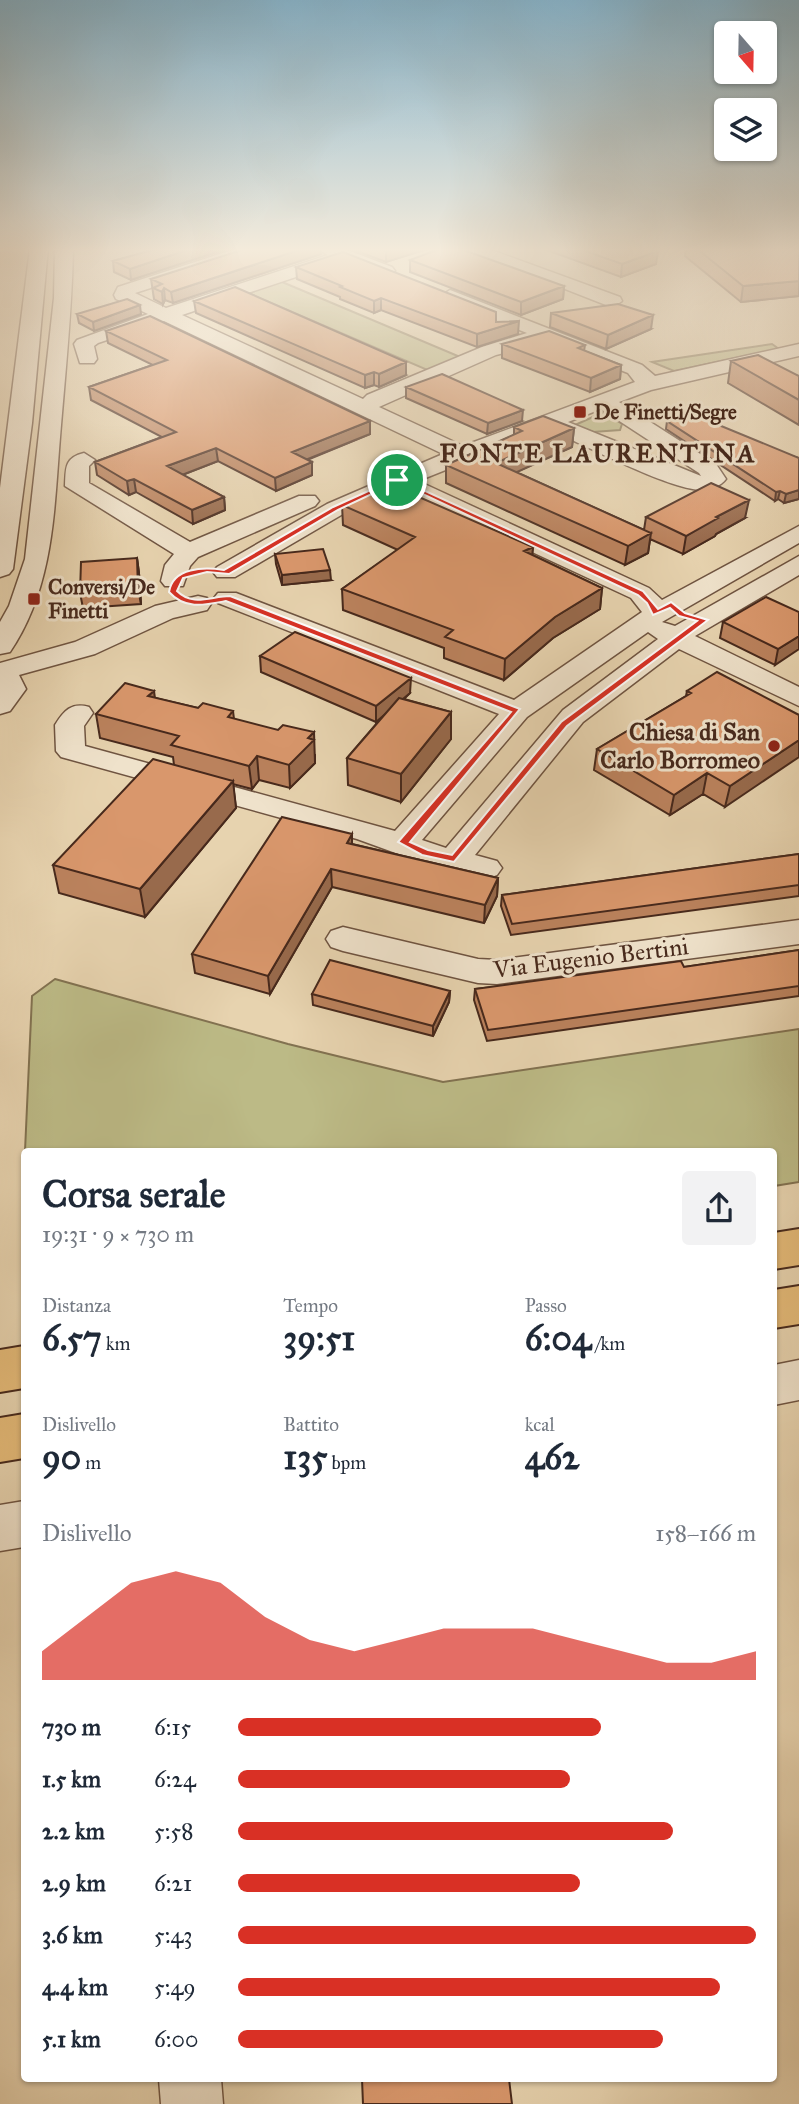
<!DOCTYPE html>
<html lang="it">
<meta charset="utf-8">
<style>
:root{--surface:#fff;--page:#f2f2f3;--text:#1f2937;--muted:#747a83;--accent:#d93025}
body{margin:0;font-family:"IM FELL Great Primer",serif;background:var(--page);color:var(--text);height:100vh;display:flex;flex-direction:column;font-size:26px;white-space:nowrap}
*{box-sizing:border-box;margin:0}
p{font-size:23px;color:var(--muted)}
.icon{flex:none;width:38px;height:38px;fill:none;stroke:currentColor;stroke-width:2;stroke-linecap:round;stroke-linejoin:round}
.map{position:relative;flex:1;overflow:hidden}
.side{position:absolute;left:21px;top:1148px;width:756px;height:934px;display:flex;flex-direction:column;background:var(--surface);border-radius:7px;box-shadow:0 2px 5px #0004}
.side>*{flex:none}
.needle{width:46px;rotate:160deg}
.controls{position:absolute;left:714px;top:21px;display:grid;gap:14px}
.controls a{display:grid;place-items:center;width:63px;height:63px;border-radius:7px;background:var(--surface);box-shadow:0 2px 5px #0004;font-size:35px}
.pin{position:absolute;display:grid;place-items:center;width:60px;height:60px;color:#fff;margin:-30px;border:4px solid #fff;border-radius:50%;box-shadow:0 2px 7px #0007}
.round{display:grid;place-items:center;flex:none;width:74px;height:74px;border-radius:7px;background:var(--page)}
.head{display:flex;align-items:center;justify-content:space-between;height:119px;padding:0 21px}
h1{font-size:38px;font-weight:700;line-height:52px}
.figures{display:grid;grid-template-columns:repeat(3,1fr);gap:10px;height:119px;padding:7px 21px}
.figures div{display:grid;align-content:center}
.figures b{font-size:35px;font-weight:700}
.figures small{font-size:19px;font-weight:400}
.figures p{font-size:19px}
.chart{height:196px;padding:14px 21px}
.chart p{display:flex;justify-content:space-between}
.chart svg{width:100%;height:126px;margin-top:7px;fill:var(--accent);opacity:.7}
ul{padding:0 21px;list-style:none;font-size:23px}
li{display:grid;grid-template-columns:112px 84px 1fr;align-items:center;height:52px}
li i{height:18px;border-radius:9px;background:var(--accent)}
.map>svg:first-child{display:block}
</style>
<div class="map">
<svg width="799" height="2104" viewBox="0 0 799 2104">
<rect width="100%" height="100%" fill="#e7d3af"/>
<filter id="stains"><feTurbulence type="fractalNoise" baseFrequency=".00286" numOctaves="4"/><feColorMatrix values="0 0 0 0 .2 0 0 0 0 .09 0 0 0 0 .02 0 0 0 .5 -.17"/></filter>
<radialGradient id="worn" r=".72"><stop offset=".6" stop-color="#630" stop-opacity="0"/><stop offset="1" stop-color="#630" stop-opacity=".3"/></radialGradient>
<!-- green -->
<path fill="#bcba86" stroke="#827251" stroke-width="2" d="M 275,279 L 465,359 L 432,372 L 241,290 Z
M 772,344 L 779,349 L 674,371 L 652,362 Z
M 604,412 L 622,424 L 620,430 L 593,432 L 575,425 Z
M 55,979 L 288,1044 L 443,1082 L 799,1029 L 799,1182 L 774,1186 L 774,1152 L 25,1151 L 32,996 Z"/>
<g fill="none" stroke-linecap="round" stroke-linejoin="round">
<defs>
<path id="minor" d="M 30,248 L 48,248 L 32,423 L 13,569 L 9,574 L 0,577 L 0,488 Z
M 55,248 L 73,248 C 72,307 66,366 61,425 C 54,503 56,584 10,652 L 0,654 L 0,622 L 9,606 L 25,559 L 54,298 Z
M 238,248 L 266,248 L 263,252 L 135,293 L 166,308 L 328,255 L 316,248 L 342,248 L 392,267 L 395,271 L 392,275 L 386,276 L 344,261 L 182,315 L 363,399 L 367,395 L 482,347 L 527,333 L 443,300 L 441,296 L 450,290 L 642,365 L 655,376 L 799,344 L 799,356 L 651,390 L 619,402 L 716,464 L 726,479 C 721,486 710,490 701,490 C 668,489 583,444 548,429 L 418,481 L 649,588 L 662,600 L 799,526 L 799,543 L 662,622 L 675,626 L 799,556 L 799,575 L 695,636 L 799,687 L 799,706 L 679,649 L 583,722 L 475,855 L 497,861 L 502,868 L 497,875 L 486,879 L 415,860 L 357,839 L 61,757 L 56,751 L 55,725 C 64,711 71,702 89,707 L 93,713 L 84,726 L 85,746 L 395,831 L 499,714 L 218,603 L 214,598 L 218,593 L 236,593 L 514,700 L 642,612 L 631,598 L 399,490 L 343,514 L 235,577 L 217,577 L 213,572 L 217,567 L 327,504 L 443,454 L 164,321 L 98,343 L 94,346 L 97,359 L 94,363 L 80,363 L 74,344 L 77,340 L 148,314 L 116,299 L 114,295 L 118,287 ZM 549,342 L 628,373 L 635,382 L 463,446 L 379,407 L 496,355 ZM 601,409 L 699,473 L 701,476 L 568,422 ZM 648,632 L 658,639 L 563,710 L 446,848 L 422,840 L 527,717 Z
M 460,248 L 486,248 L 620,297 L 622,301 L 613,307 L 606,305 Z
M 84,453 L 95,460 L 89,466 L 89,483 L 190,542 L 299,496 L 315,496 L 319,501 L 315,506 L 198,557 L 190,566 L 183,586 L 165,586 L 161,581 L 165,565 L 174,554 L 65,486 C 66,468 64,458 84,453 Z
M 198,596 L 207,598 L 211,604 L 207,610 L 173,618 L 95,654 L 19,675 L 26,689 L 10,711 L 0,714 L 0,663 L 75,642 L 155,606 Z
M 799,920 L 799,944 L 497,984 L 478,983 L 343,951 L 331,947 L 326,939 L 331,931 L 343,927 L 478,959 L 497,960 Z
M 799,1360 L 799,1400 L 774,1405 L 774,1365 Z
M 24,1501 L 24,1547 L 0,1551 L 0,1505 Z
M 159,2079 L 221,2079 L 223,2104 L 161,2104 Z"/>
<path id="highway" d="M 799,1229 L 799,1265 L 774,1269 L 774,1233 Z
M 799,1286 L 799,1324 L 774,1328 L 774,1290 Z
M 24,1346 L 24,1388 L 0,1392 L 0,1350 Z
M 24,1414 L 24,1458 L 0,1462 L 0,1418 Z"/>
</defs>
<!-- minor casing -->
<use href="#minor" stroke="#6f5441" stroke-width="3"/>
<!-- highway casing -->
<use href="#highway" stroke="#47291c" stroke-width="4"/>
<!-- minor -->
<use href="#minor" fill="#efe2cb" fill-rule="evenodd"/>
<!-- highway -->
<use href="#highway" fill="#e4ba78" fill-rule="evenodd"/>
</g>
<!-- wall -->
<path fill="#bb825d" stroke="#47291c" stroke-width="2" d="M 160,248 L 229,248 L 131,280 L 114,272 L 113,261 Z
M 349,248 L 427,248 L 427,249 L 386,262 Z
M 541,248 L 649,248 L 656,264 L 621,277 Z
M 686,248 L 799,248 L 799,296 L 741,302 L 685,256 Z
M 321,254 L 173,303 L 165,300 L 163,304 L 154,299 L 151,279 Z
M 410,260 L 564,286 L 563,299 L 521,315 L 410,272 Z
M 296,267 L 496,322 L 518,334 L 477,347 L 381,310 L 374,313 L 340,299 L 340,297 L 297,279 Z
M 194,301 L 406,375 L 379,387 L 374,385 L 365,388 L 196,313 Z
M 551,313 L 651,329 L 606,349 L 550,327 Z
M 77,314 L 141,314 L 94,331 L 79,323 Z
M 106,331 L 370,421 L 370,434 L 307,460 L 312,462 L 312,475 L 276,491 L 218,461 L 182,475 L 224,497 L 225,510 L 193,524 L 136,492 L 129,495 L 97,475 L 95,462 L 162,437 L 91,400 L 89,387 L 153,365 L 108,343 Z
M 502,344 L 585,345 L 584,351 L 621,365 L 620,379 L 590,392 L 502,358 Z
M 731,361 L 799,376 L 799,425 L 728,383 Z
M 406,387 L 522,421 L 487,434 L 406,398 Z
M 667,421 L 799,458 L 799,499 L 784,503 L 778,499 L 775,501 L 666,429 Z
M 514,427 L 574,428 L 572,447 L 516,472 L 644,530 L 646,517 L 745,518 L 716,534 L 715,536 L 683,554 L 650,539 L 648,553 L 625,565 L 446,483 L 446,465 L 514,435 Z
M 342,505 L 533,547 L 532,555 L 602,588 L 600,609 L 553,638 L 504,680 L 444,658 L 444,648 L 343,610 L 342,589 L 398,550 L 343,525 Z
M 275,554 L 331,580 L 282,585 L 276,564 Z
M 137,558 L 139,573 L 141,604 L 83,608 L 80,593 Z
M 799,612 L 775,665 L 720,638 L 723,622 Z
M 260,656 L 410,693 L 404,699 L 451,712 L 451,739 L 401,802 L 348,785 L 347,758 L 384,715 L 376,722 L 261,672 Z
M 687,691 L 799,715 L 725,807 L 703,794 L 670,815 L 594,770 L 597,749 L 686,696 Z
M 155,698 L 198,708 L 233,711 L 234,719 L 315,755 L 315,763 L 290,788 L 259,780 L 252,789 L 233,784 L 236,808 L 145,917 L 59,893 L 53,865 L 174,765 L 173,757 L 100,738 L 96,714 Z
M 352,844 L 498,878 L 497,896 L 484,923 L 332,887 L 270,994 L 195,973 L 192,954 Z
M 799,854 L 799,896 L 511,935 L 501,906 L 502,895 Z
M 799,950 L 799,996 L 487,1041 L 474,1000 L 475,989 L 684,967 Z
M 450,991 L 449,1002 L 433,1036 L 313,1005 L 312,994 Z"/>
<!-- shaded-wall -->
<path fill="#986a4c" stroke="#47291c" stroke-width="2" d="M 193,248 L 229,248 L 131,280 L 130,269 Z
M 305,248 L 321,248 L 321,254 L 173,303 L 171,292 Z
M 395,248 L 427,248 L 427,249 L 386,262 L 386,251 Z
M 658,251 L 656,264 L 621,277 L 622,264 Z
M 799,281 L 799,296 L 741,302 L 743,286 Z
M 564,286 L 563,299 L 521,315 L 521,302 Z
M 164,288 L 165,300 L 163,304 L 162,292 Z
M 381,298 L 381,310 L 374,313 L 374,301 Z
M 140,305 L 141,314 L 94,331 L 93,322 Z
M 653,315 L 651,329 L 606,349 L 608,335 Z
M 519,321 L 518,334 L 477,347 L 477,334 Z
M 406,362 L 406,375 L 379,387 L 379,374 Z
M 621,365 L 620,379 L 590,392 L 591,378 Z
M 374,372 L 374,385 L 365,388 L 365,375 Z
M 523,410 L 522,421 L 487,434 L 488,423 Z
M 370,421 L 370,434 L 293,465 L 292,452 Z
M 574,428 L 572,447 L 495,482 L 496,463 Z
M 216,448 L 218,461 L 169,480 L 167,466 Z
M 312,462 L 312,475 L 276,491 L 275,478 Z
M 134,479 L 136,492 L 129,495 L 127,481 Z
M 799,490 L 799,499 L 784,503 L 786,494 Z
M 780,491 L 778,499 L 775,501 L 776,492 Z
M 224,497 L 225,510 L 193,524 L 192,510 Z
M 749,500 L 745,518 L 716,534 L 715,536 L 683,554 L 686,536 L 716,517 Z
M 651,533 L 648,553 L 625,565 L 628,546 Z
M 533,547 L 531,567 L 524,551 Z
M 137,558 L 139,573 L 141,604 L 138,589 Z
M 330,570 L 331,580 L 282,585 L 282,575 Z
M 602,588 L 600,609 L 553,638 L 504,680 L 505,659 L 555,617 Z
M 799,636 L 799,649 L 775,665 L 778,649 Z
M 411,678 L 410,693 L 376,722 L 376,706 Z
M 154,691 L 157,714 L 148,696 Z
M 451,712 L 451,739 L 401,802 L 401,774 Z
M 314,732 L 315,763 L 290,788 L 289,765 L 308,738 Z
M 799,740 L 799,757 L 725,807 L 730,786 Z
M 257,756 L 259,780 L 252,789 L 249,766 Z
M 707,773 L 703,794 L 670,815 L 674,795 Z
M 233,781 L 236,808 L 145,917 L 140,889 Z
M 352,834 L 352,852 L 347,843 Z
M 331,869 L 332,887 L 270,994 L 268,976 Z
M 498,878 L 497,896 L 484,923 L 485,905 Z
M 450,991 L 449,1002 L 433,1036 L 433,1026 Z"/>
<!-- building -->
<path fill="#d9976c" stroke="#47291c" stroke-width="2" d="M 160,248 L 193,248 L 130,269 L 113,261 Z
M 248,248 L 305,248 L 171,292 L 164,288 L 162,292 L 153,288 L 162,284 L 151,279 Z
M 378,248 L 395,248 L 386,251 Z
M 442,248 L 458,248 L 564,286 L 521,302 L 410,260 Z
M 577,248 L 649,248 L 658,251 L 622,264 Z
M 696,248 L 799,248 L 799,281 L 743,286 Z
M 343,252 L 496,312 L 496,322 L 519,321 L 477,334 L 381,298 L 374,301 L 340,287 L 342,286 L 296,267 Z
M 235,287 L 406,362 L 379,374 L 374,372 L 365,375 L 194,301 Z
M 127,299 L 140,305 L 93,322 L 77,314 Z
M 618,304 L 653,315 L 608,335 L 551,313 Z
M 150,316 L 370,421 L 292,452 L 312,462 L 275,478 L 216,448 L 167,466 L 224,497 L 192,510 L 134,479 L 127,481 L 95,462 L 176,432 L 89,387 L 167,360 L 106,331 Z
M 549,331 L 585,345 L 578,348 L 621,365 L 591,378 L 502,344 Z
M 758,355 L 799,376 L 799,400 L 731,361 Z
M 442,374 L 523,410 L 488,423 L 406,387 Z
M 692,414 L 799,458 L 799,490 L 786,494 L 780,491 L 776,492 L 667,421 Z
M 543,416 L 574,428 L 496,463 L 651,533 L 628,546 L 446,465 L 522,431 L 514,427 Z
M 387,483 L 533,547 L 524,551 L 602,588 L 555,617 L 505,659 L 445,637 L 453,630 L 342,589 L 415,537 L 342,505 Z
M 711,483 L 749,500 L 716,517 L 718,518 L 686,536 L 646,517 Z
M 323,549 L 330,570 L 282,575 L 275,554 Z
M 137,558 L 138,589 L 80,593 L 81,562 Z
M 766,597 L 799,612 L 799,636 L 778,649 L 723,622 Z
M 295,632 L 411,678 L 376,706 L 260,656 Z
M 717,672 L 799,715 L 799,740 L 730,786 L 707,773 L 674,795 L 597,749 L 691,693 L 687,691 Z
M 125,683 L 154,691 L 148,696 L 198,708 L 203,703 L 233,711 L 228,717 L 278,730 L 283,725 L 314,732 L 308,738 L 314,740 L 289,765 L 257,756 L 249,766 L 171,745 L 179,736 L 96,714 Z
M 399,698 L 451,712 L 401,774 L 347,758 Z
M 153,759 L 233,781 L 140,889 L 53,865 Z
M 282,817 L 352,834 L 347,843 L 498,878 L 485,905 L 331,869 L 268,976 L 192,954 Z
M 799,854 L 799,885 L 512,924 L 502,895 Z
M 799,950 L 799,986 L 488,1030 L 475,989 L 681,961 L 684,967 Z
M 330,960 L 450,991 L 433,1026 L 312,994 Z
M 362,2079 L 509,2079 L 512,2104 L 363,2104 Z"/>
<!-- sky -->
<linearGradient id="sky" x2="0" y2="1"><stop stop-color="#87b6cf"/><stop offset="0.46" stop-color="#f4ebdb"/><stop offset="1" stop-color="#f4ebdb" stop-opacity="0"/></linearGradient>
<rect width="799" height="543" fill="url(#sky)"/>
<!-- route -->
<path fill="#d93025" stroke="#fff" stroke-width="2" fill-rule="evenodd" d="M 397,478 L 643,591 L 658,609 L 671,602 L 685,613 L 708,620 L 567,726 L 454,862 L 422,855 L 398,842 L 511,712 L 226,601 C 205,605 185,610 169,592 C 173,567 204,567 224,570 L 333,507 ZM 397,482 L 638,595 L 647,603 L 653,615 L 670,608 L 679,616 L 697,621 L 561,722 L 452,855 L 428,850 L 410,842 L 520,709 L 230,596 C 211,596 193,607 177,591 L 183,578 L 207,572 L 229,574 L 338,510 Z"/>
<!-- markers -->
<g fill="#8f2418" stroke="#efe2cb" stroke-width="2.5">
<rect x="573" y="405" width="14" height="14" rx="3.5"/>
<rect x="27" y="592" width="14" height="14" rx="3.5"/>
<circle cx="774" cy="746" r="7"/>
</g>
<g text-anchor="middle" stroke-width="6" stroke-linejoin="round" paint-order="stroke">
<!-- far-poi labels -->
<g font-size="21" font-weight="bold" fill="#47291c" stroke="#efe2cb" text-anchor="start">
<text x="594" y="419">De Finetti/Segre</text>
<text x="48" y="594">Conversi/De<tspan x="48" dy="24">Finetti</tspan></text>
</g>
<!-- poi labels -->
<g font-size="24" font-weight="bold" fill="#47291c" stroke="#efe2cb" text-anchor="end">
<text x="760" y="740">Chiesa di San<tspan x="760" dy="28">Carlo Borromeo</tspan></text>
</g>
<!-- street labels -->
<g font-size="24" fill="#47291c" stroke="#efe2cb">
<text transform="translate(591 958) rotate(-7)" y="8">Via Eugenio Bertini</text>
</g>
<!-- far-district labels -->
<g font-size="26" font-weight="bold" letter-spacing="2" fill="#47291c" stroke="#efe2cb">
<text x="598" y="462">FONTE LAURENTINA</text>
</g>
</g>
<rect width="100%" height="100%" filter="url(#stains)"/>
<rect width="100%" height="100%" fill="url(#worn)"/>
</svg>
<div class="controls">
<a><svg class="needle" viewBox="-14 -14 28 28"><path d="M0-13l5 13h-10z" fill="#e53935"/><path d="M0 13l5-13h-10z" fill="#747a83"/></svg></a>
<a><svg class="icon" aria-label="layers" viewBox="0 0 24 24"><path d="M12 4l9 5-9 5-9-5zM3 14l9 5 9-5"/></svg></a>
</div>
<div class="pin" style="left:397px;top:480px;background:#1e9e55"><svg class="icon" aria-label="arrive" viewBox="0 0 24 24"><path d="M6 21V4h12l-3 4 3 4H6"/></svg></div>
<section class="side">
<div class="head"><div><h1>Corsa serale</h1><p>19:31 · 9 × 730 m</p></div><a class="round"><svg class="icon" aria-label="share" viewBox="0 0 24 24"><path d="M12 15V3M7 8l5-5 5 5M5 13v7h14v-7"/></svg></a></div>
<div class="figures">
<div><p>Distanza</p><b>6.57<small> km</small></b></div>
<div><p>Tempo</p><b>39:51</b></div>
<div><p>Passo</p><b>6:04<small> /km</small></b></div>
</div>
<div class="figures">
<div><p>Dislivello</p><b>90<small> m</small></b></div>
<div><p>Battito</p><b>135<small> bpm</small></b></div>
<div><p>kcal</p><b>462</b></div>
</div>
<div class="chart"><p><span>Dislivello</span>158–166 m</p>
<svg viewBox="0 0 160 44" preserveAspectRatio="none"><path d="M0 44V34L10 22L20 10L30 6L40 10L50 22L60 30L70 34L80 30L90 26L100 26L110 26L120 30L130 34L140 38L150 38L160 34V44z"/></svg>
</div>
<ul>
<li><b>730 m</b>6:15<i style="width:70%"></i></li>
<li><b>1.5 km</b>6:24<i style="width:64%"></i></li>
<li><b>2.2 km</b>5:58<i style="width:84%"></i></li>
<li><b>2.9 km</b>6:21<i style="width:66%"></i></li>
<li><b>3.6 km</b>5:43<i style="width:100%"></i></li>
<li><b>4.4 km</b>5:49<i style="width:93%"></i></li>
<li><b>5.1 km</b>6:00<i style="width:82%"></i></li>
</ul>
</section>
</div>
